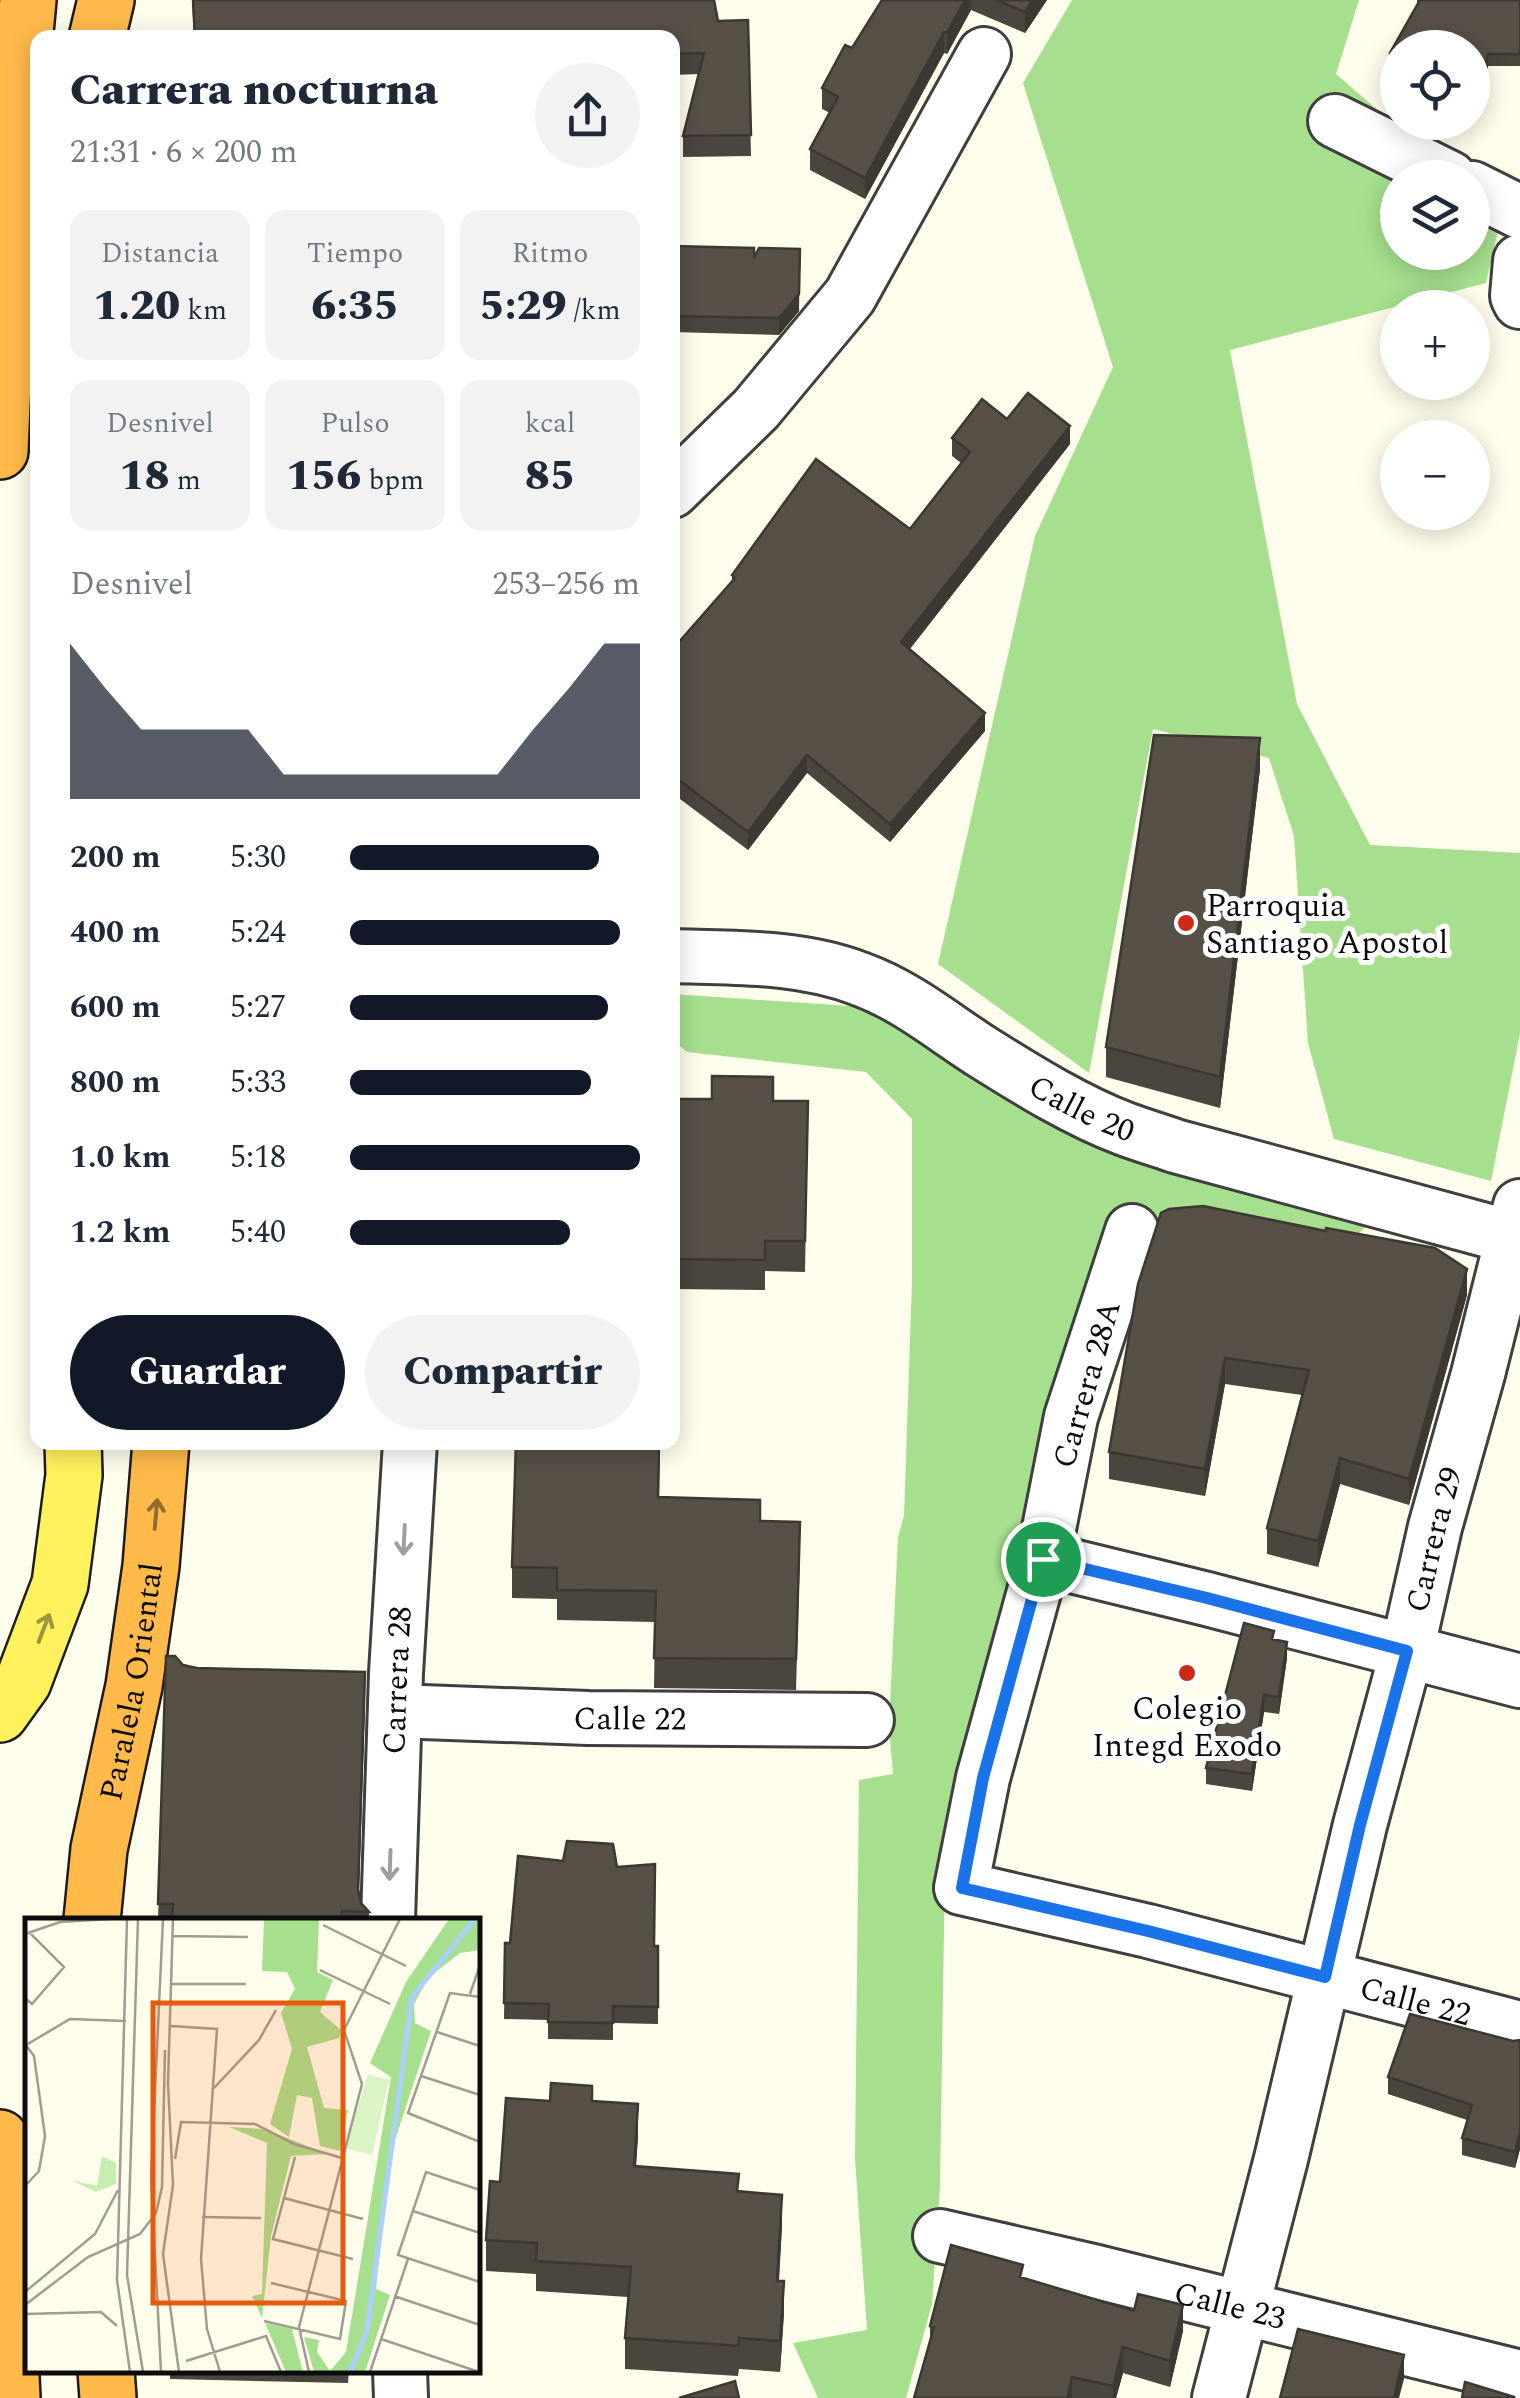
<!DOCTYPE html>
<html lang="es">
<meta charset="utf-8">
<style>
:root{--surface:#fff;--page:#f2f2f3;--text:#1f2937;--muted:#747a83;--accent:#111827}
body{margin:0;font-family:Spectral,serif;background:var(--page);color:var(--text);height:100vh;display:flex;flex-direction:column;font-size:38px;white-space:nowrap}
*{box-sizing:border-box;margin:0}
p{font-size:32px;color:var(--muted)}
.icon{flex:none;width:55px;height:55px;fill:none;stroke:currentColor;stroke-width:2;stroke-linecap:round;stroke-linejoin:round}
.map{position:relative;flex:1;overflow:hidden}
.side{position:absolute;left:30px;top:30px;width:650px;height:1420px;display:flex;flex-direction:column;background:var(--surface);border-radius:20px;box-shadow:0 5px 25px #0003}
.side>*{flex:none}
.controls{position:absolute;left:1380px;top:30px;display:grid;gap:20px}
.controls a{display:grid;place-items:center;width:110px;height:110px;border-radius:50%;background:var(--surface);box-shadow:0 5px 25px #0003;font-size:50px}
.pin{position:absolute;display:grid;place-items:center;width:85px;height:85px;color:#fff;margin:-42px;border:5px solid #fff;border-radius:50%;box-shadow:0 2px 10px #0007}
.round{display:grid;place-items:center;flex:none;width:105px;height:105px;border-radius:52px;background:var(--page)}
.headline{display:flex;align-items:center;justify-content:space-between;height:170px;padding:0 40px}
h1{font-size:45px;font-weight:800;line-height:75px}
.metrics{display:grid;grid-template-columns:repeat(3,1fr);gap:15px;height:170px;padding:10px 40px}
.metrics div{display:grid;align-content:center;border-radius:20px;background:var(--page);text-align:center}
.metrics b{font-size:42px;font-weight:800}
.metrics small{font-size:28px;font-weight:400}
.metrics p{font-size:28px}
.chart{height:280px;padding:20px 40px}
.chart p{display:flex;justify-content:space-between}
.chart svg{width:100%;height:180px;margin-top:10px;fill:var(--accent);opacity:.7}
.button{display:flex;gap:20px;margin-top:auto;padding:20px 40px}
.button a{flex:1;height:115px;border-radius:60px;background:var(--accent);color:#fff;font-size:40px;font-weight:800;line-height:115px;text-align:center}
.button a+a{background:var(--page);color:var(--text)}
ul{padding:0 40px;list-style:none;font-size:32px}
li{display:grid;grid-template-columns:160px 120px 1fr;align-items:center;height:75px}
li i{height:25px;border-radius:12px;background:var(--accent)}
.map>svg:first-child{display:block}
</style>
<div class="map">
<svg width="1520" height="2398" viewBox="0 0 1520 2398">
<rect width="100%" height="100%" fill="#fffeec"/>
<!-- forest -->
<path fill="#a6e08e" d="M 1072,0 L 1359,0 L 1336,74 L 1455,177 L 1398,178 L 1398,252 L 1472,252 L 1473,193 L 1501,218 L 1486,283 L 1230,350 L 1297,704 L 1370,845 L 1520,853 L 1520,1033 L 1491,1181 L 1334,1139 L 1308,1043 L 1294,836 L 1269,758 L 1153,729 L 1089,1073 L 938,964 L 1035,536 L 1113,367 L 1023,83 Z
M 672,994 L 895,1009 L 1114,1137 L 1392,1203 L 1358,1234 L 1107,1223 L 1084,1285 L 1019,1593 L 945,1867 L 940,2187 L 932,2304 L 906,2398 L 818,2398 L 793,2343 L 867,2330 L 855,2159 L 859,1780 L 893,1774 L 889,1727 L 898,1537 L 904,1516 L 912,1281 L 912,1119 L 866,1072 L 687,1052 L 673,1040 Z"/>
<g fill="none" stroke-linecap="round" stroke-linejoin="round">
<defs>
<g id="minor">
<path d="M 1335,121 L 1450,178"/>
<path d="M 1472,188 L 1520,212"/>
<path d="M 1520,261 L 1517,296 L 1520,302"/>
<path d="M 672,491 L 756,409 L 850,296 L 984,54"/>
<path id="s1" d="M 672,956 C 735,958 801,956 860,979 C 907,996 943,1027 984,1053 C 1027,1080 1077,1111 1125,1129 C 1141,1135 1158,1140 1175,1146 L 1511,1237"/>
<path id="s2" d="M 1132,1231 L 1071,1417 L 1043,1559 L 983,1778 L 961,1888 L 1148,1931 L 1520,2028"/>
<path d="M 1043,1559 L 1207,1599 L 1520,1681"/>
<path id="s3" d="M 395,1711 L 588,1718 L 867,1720"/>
<path id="s4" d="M 388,1920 L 396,1673 L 410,1442"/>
<path id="s5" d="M 940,2236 L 1093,2271 L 1520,2377"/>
<path d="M 400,2370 L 401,2398"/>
<path id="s6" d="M 1219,2398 L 1281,2159 L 1360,1825 L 1407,1651 L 1435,1527 L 1478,1374 L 1520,1206"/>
</g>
<path id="major" d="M 0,1714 L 23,1682 L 60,1584 L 74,1475 L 73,1442"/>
<g id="highway">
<path d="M 97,38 L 106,0"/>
<path d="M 0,451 L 12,172 L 28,0"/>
<path id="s7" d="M 92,1920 L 99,1849 L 134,1686 L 151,1566 L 161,1442"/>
<path d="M 0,2138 L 12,2398"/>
<path d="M 106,2370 L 108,2398"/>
</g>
</defs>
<!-- minor casing -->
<use href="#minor" stroke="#3f3f3f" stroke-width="58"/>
<!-- major casing -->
<use href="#major" stroke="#1d1d1d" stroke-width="60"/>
<!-- highway casing -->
<use href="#highway" stroke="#1d1d1d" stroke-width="60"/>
<!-- minor -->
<use href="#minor" stroke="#fff" stroke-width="52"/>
<!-- major -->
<use href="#major" stroke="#fff25c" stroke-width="55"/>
<!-- highway -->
<use href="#highway" stroke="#ffba4a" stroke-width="55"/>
</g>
<!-- wall -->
<path fill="#4a453d" d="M 192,0 L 714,0 L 718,21 L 748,20 L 751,156 L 683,157 L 683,136 L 699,74 L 672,75 L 672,38 L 194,38 Z
M 882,0 L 1047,0 L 1025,33 L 971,10 L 947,54 L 944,53 L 865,199 L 810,170 L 810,149 L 830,113 L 822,109 L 822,88 L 852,48 Z
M 1417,0 L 1520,0 L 1520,66 L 1488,66 L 1476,111 L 1472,110 L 1472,48 L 1398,48 L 1398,69 L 1390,65 L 1390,53 L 1417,5 Z
M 672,213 L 673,246 L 754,258 L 799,311 L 779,335 L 672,332 Z
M 1007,419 L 1070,444 L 910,649 L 985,731 L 890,842 L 807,773 L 748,850 L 680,799 L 674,806 L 672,804 L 672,650 L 732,583 L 732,575 L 910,529 L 961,463 L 952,456 L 952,438 Z
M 1260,769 L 1220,1108 L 1106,1077 L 1106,1047 Z
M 672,1099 L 808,1101 L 805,1272 L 765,1271 L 765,1290 L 672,1289 Z
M 1169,1209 L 1467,1295 L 1409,1505 L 1340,1484 L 1318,1567 L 1267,1554 L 1267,1528 L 1302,1395 L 1225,1384 L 1205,1496 L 1109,1479 L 1109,1452 Z
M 660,1442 L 659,1497 L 760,1521 L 800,1553 L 796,1690 L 654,1688 L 655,1622 L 557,1620 L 557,1599 L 512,1598 L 512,1567 Z
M 1274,1640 L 1287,1658 L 1279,1714 L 1264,1712 L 1252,1791 L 1206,1784 L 1206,1768 Z
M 166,1656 L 183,1665 L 197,1668 L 365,1702 L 359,1892 L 361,1903 L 369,1912 L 369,1920 L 158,1920 Z
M 617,1867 L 654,1946 L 658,1946 L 658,2024 L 613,2023 L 613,2040 L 548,2039 L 548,2020 L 504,2019 L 505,1943 L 510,1943 Z
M 1520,2040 L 1520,2149 L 1515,2168 L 1462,2155 L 1462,2138 L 1467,2120 L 1388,2094 L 1388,2077 Z
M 550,2101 L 592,2101 L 638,2135 L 636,2166 L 739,2191 L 782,2225 L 779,2281 L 784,2312 L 780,2372 L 739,2369 L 738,2376 L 625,2369 L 625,2338 L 628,2297 L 536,2291 L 536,2274 L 486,2271 L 486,2240 L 500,2182 Z
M 1023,2278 L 1183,2331 L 1170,2387 L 1123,2373 L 1116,2398 L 914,2398 L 930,2340 L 930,2326 Z
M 170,2370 L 349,2370 L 348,2383 L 170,2379 Z"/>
<!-- shaded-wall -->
<path fill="#3c3832" d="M 965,0 L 971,0 L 971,10 L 947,54 L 947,33 Z
M 1033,0 L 1047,0 L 1025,33 L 1025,12 Z
M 944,32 L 944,53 L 865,199 L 865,178 Z
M 1488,54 L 1488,66 L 1476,111 L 1476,99 Z
M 800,249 L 799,311 L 779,335 L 779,318 Z
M 1070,426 L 1070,444 L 901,660 L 901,642 Z
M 985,713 L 985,731 L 890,842 L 890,824 Z
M 1260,738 L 1260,769 L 1220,1108 L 1220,1077 Z
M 807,755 L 807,773 L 748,850 L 748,832 Z
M 680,781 L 680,799 L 674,806 L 674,788 Z
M 1467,1269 L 1467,1295 L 1409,1505 L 1409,1479 Z
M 1225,1358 L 1225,1384 L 1205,1496 L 1205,1469 Z
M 1340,1458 L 1340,1484 L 1318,1567 L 1318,1541 Z
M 1287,1642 L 1287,1658 L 1279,1714 L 1279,1697 Z
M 365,1672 L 365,1702 L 358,1919 L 358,1889 Z
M 1264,1695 L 1264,1712 L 1252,1791 L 1252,1774 Z
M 638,2104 L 638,2135 L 634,2197 L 634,2166 Z
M 1520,2133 L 1520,2149 L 1515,2168 L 1515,2152 Z
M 782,2195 L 782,2225 L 777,2311 L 777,2281 Z
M 784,2281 L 784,2312 L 780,2372 L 780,2341 Z
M 1183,2305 L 1183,2331 L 1170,2387 L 1170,2361 Z
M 1123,2347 L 1123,2373 L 1116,2398 L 1113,2398 L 1113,2386 Z
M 1404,2355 L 1404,2379 L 1399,2398 L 1394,2398 Z
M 1072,2377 L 1072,2398 L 1067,2398 Z"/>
<!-- building -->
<path fill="#565047" stroke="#3c3832" stroke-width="2.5" d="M 193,0 L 714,0 L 718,21 L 748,20 L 751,135 L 683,136 L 704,53 L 672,54 L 672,38 L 195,38 Z
M 882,0 L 965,0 L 947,33 L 944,32 L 865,178 L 810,149 L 838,97 L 822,88 L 845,45 L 852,48 Z
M 996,0 L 1033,0 L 1025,12 Z
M 1420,0 L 1520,0 L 1520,54 L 1488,54 L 1476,99 L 1472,98 L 1472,48 L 1398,48 L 1398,57 L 1390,53 Z
M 672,246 L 754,248 L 754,258 L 759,248 L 800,249 L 799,294 L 779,318 L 672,316 Z
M 1028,393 L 1070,426 L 901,642 L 985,713 L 890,824 L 807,755 L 748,832 L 680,781 L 674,788 L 672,786 L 672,650 L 735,578 L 732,575 L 816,459 L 910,529 L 970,452 L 952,438 L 982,399 L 1007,419 Z
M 1154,735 L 1260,738 L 1220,1077 L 1106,1047 Z
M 712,1076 L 773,1077 L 773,1101 L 808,1101 L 805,1241 L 765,1241 L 765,1260 L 672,1259 L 672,1099 L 712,1099 Z
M 1203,1206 L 1326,1231 L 1326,1228 L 1435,1248 L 1467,1269 L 1409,1479 L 1340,1458 L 1318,1541 L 1267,1528 L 1309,1370 L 1225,1358 L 1205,1469 L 1109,1452 L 1138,1284 L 1161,1213 L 1169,1209 Z
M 516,1442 L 659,1442 L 658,1497 L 760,1500 L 760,1521 L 800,1522 L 796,1659 L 654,1658 L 656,1591 L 557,1590 L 557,1568 L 512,1567 Z
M 1244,1623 L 1274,1631 L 1272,1639 L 1287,1642 L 1279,1697 L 1264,1695 L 1252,1774 L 1206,1768 Z
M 166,1656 L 175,1656 L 183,1665 L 197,1668 L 365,1672 L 358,1889 L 361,1903 L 369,1912 L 342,1911 L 341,1920 L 172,1920 L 173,1904 L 158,1904 Z
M 567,1841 L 613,1844 L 617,1867 L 655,1864 L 654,1946 L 658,1946 L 658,2007 L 613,2006 L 613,2023 L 548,2022 L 549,2004 L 504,2003 L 505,1943 L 510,1943 L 518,1856 L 563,1861 Z
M 1410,2014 L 1513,2041 L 1520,2040 L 1520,2133 L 1515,2152 L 1462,2138 L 1472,2105 L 1388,2077 Z
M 551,2083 L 592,2086 L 592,2101 L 638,2104 L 634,2166 L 739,2174 L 737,2191 L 782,2195 L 777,2281 L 784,2281 L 780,2341 L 739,2338 L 738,2346 L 625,2338 L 631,2267 L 536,2261 L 537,2243 L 486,2240 L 490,2181 L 500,2182 L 506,2098 L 550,2101 Z
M 951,2245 L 1023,2265 L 1020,2277 L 1134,2311 L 1138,2294 L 1183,2305 L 1170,2361 L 1123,2347 L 1113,2386 L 1072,2377 L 1067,2398 L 914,2398 L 934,2327 L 930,2326 Z
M 1298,2329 L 1404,2355 L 1394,2398 L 1280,2398 Z
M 735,2381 L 739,2398 L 679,2398 Z
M 1465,2382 L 1514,2397 L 1514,2398 L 1462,2398 Z"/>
<!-- one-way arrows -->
<defs><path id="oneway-shaft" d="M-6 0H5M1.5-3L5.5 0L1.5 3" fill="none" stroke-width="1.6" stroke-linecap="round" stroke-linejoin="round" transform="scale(2.5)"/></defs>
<use stroke="#926c2e" href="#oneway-shaft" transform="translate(156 1514) rotate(-85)"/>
<g stroke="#9e9e9e">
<use href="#oneway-shaft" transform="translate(404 1540) rotate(93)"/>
<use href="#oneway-shaft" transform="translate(390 1865) rotate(92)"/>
</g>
<use stroke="#9e963c" href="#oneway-shaft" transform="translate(44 1628) rotate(-69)"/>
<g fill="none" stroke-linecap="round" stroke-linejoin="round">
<defs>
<path id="route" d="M 1043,1559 L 1207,1598 L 1407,1651 L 1360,1825 L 1325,1977 L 1148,1931 L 962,1888 L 983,1778 Z"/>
</defs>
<!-- route casing -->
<use href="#route" stroke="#fff" stroke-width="20"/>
<!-- route -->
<use href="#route" stroke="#1a73e8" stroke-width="12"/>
</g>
<!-- markers -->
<g fill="#cb2a16" stroke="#fff" stroke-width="4">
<circle cx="1186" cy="923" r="10"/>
<circle cx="1187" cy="1673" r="10"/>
</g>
<g text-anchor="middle" stroke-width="10" stroke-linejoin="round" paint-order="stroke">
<!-- poi labels -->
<g font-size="32" fill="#0c0c0c" stroke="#fff" text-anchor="start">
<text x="1206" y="916">Parroquia<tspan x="1206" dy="37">Santiago Apostol</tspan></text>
<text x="1187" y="1719" text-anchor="middle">Colegio<tspan x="1187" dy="37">Integd Exodo</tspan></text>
</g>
<!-- street labels -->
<g font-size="32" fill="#0c0c0c" stroke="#fff">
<text dy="11" stroke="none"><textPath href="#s1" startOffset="448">Calle 20</textPath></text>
<text transform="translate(1086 1384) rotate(-74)" y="11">Carrera 28A</text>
<text dy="11" stroke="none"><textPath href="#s6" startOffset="885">Carrera 29</textPath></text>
<text dy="11" stroke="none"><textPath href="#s4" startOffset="240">Carrera 28</textPath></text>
<text dy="11" stroke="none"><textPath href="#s7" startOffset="242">Paralela Oriental</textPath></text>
<text dy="11" stroke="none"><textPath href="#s3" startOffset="235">Calle 22</textPath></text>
<text dy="11" stroke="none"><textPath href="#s2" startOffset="1148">Calle 22</textPath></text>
<text dy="11" stroke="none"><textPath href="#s5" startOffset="298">Calle 23</textPath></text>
</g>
</g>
<!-- overview -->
<g transform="translate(25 1918)">
<rect width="455" height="455" fill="#fffeec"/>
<path d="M 77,238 L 91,245 L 91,266 L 71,274 L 46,262 L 72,268 Z" fill="#c7eeb1"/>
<path d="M 239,1 L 294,1 L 292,54 L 308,62 L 295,94 L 316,112 L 314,120 L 282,129 L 299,190 L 323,192 L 315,233 L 295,228 L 287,180 L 272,177 L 264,219 L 245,206 L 267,131 L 256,95 L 270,71 L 262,54 L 237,53 ZM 424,1 L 455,1 L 455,32 L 435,35 L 404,59 L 389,86 L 390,105 L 406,113 L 364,240 L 351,371 L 365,377 L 340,454 L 289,454 L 279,419 L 294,422 L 292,434 L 305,453 L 321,434 L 366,159 L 345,145 L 381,64 ZM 204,209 L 240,211 L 302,236 L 266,238 L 246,318 L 237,400 L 227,378 L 237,376 L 242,225 ZM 240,405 L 267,411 L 278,454 L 261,454 Z" fill="#a6e08e"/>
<path d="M 343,156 L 364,162 L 347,237 L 320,230 Z" fill="#dbf4c4"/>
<path fill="none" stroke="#aad0fd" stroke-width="5" d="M 325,454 L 342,413 L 387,79 L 450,1"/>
<path fill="none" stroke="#9e9d92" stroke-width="2.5" d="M 102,1 L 92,362 L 105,454M 113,1 L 102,357 L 118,454M 148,1 L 143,165 L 148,267 L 138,336 L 154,454M 298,7 L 381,48M 0,16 L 35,4 L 85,1M 148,18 L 223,19M 295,52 L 365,86M 146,66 L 221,66M 445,76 L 455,47M 455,79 L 425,75 L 383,195 L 455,224M 0,80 L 7,86 L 39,49 L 5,15M 146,108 L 192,111 L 176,341 L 182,411 L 195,454M 412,114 L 455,128M 0,126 L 9,138 L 20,218 L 14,253 L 0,268M 1,127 L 45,101 L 101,103M 396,158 L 455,177M 189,170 L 234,122 L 251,92M 270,239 L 248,321 L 328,341M 150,241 L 156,204 L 230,206 L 269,226 L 317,240M 455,272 L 401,254 L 373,337 L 455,364M 259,280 L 338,301M 388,293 L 455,315M 177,299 L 236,300M 0,374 L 70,316 L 93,272M 369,378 L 455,407M 0,387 L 63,339 L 115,316 L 131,295 L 137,269 L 140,132M 0,396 L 76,394 L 92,408M 239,403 L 315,421 L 321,383 L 246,365M 356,421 L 454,454M 161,443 L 241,418 L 256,454M 136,454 L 126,259 L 138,1M 284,454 L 274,409 L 337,166 L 319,112 L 375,1M 345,454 L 383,341"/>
<path fill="#e8590c" fill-opacity="0.15" stroke="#e8590c" stroke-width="5" d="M 128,85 L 318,85 L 318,385 L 128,385 Z"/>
<rect width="455" height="455" fill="none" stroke="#0c0c0c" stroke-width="5"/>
</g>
</svg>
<div class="controls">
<a><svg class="icon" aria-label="locate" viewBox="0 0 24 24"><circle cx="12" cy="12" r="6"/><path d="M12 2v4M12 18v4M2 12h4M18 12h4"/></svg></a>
<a><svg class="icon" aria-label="layers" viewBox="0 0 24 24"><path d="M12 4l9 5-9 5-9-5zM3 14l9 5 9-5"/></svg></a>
<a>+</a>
<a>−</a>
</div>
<div class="pin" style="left:1043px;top:1559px;background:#1e9e55"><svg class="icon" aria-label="arrive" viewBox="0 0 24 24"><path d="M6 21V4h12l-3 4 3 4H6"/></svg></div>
<section class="side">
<div class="headline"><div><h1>Carrera nocturna</h1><p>21:31 · 6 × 200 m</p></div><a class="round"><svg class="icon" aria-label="share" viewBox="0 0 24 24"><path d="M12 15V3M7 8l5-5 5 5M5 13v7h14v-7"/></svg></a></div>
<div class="metrics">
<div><p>Distancia</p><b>1.20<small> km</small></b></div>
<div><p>Tiempo</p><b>6:35</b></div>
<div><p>Ritmo</p><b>5:29<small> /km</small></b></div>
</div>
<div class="metrics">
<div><p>Desnivel</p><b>18<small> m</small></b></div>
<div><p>Pulso</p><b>156<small> bpm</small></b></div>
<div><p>kcal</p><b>85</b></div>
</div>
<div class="chart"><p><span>Desnivel</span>253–256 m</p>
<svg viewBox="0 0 160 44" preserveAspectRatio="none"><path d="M0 44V6L10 17L20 27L30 27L40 27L50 27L60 38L70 38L80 38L90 38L100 38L110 38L120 38L130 27L140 17L150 6L160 6V44z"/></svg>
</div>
<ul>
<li><b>200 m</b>5:30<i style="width:86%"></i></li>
<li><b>400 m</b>5:24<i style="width:93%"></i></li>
<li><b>600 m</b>5:27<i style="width:89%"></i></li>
<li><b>800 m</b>5:33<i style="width:83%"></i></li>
<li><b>1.0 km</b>5:18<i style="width:100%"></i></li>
<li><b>1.2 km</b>5:40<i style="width:76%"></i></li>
</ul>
<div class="button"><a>Guardar</a><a>Compartir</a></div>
</section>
</div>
